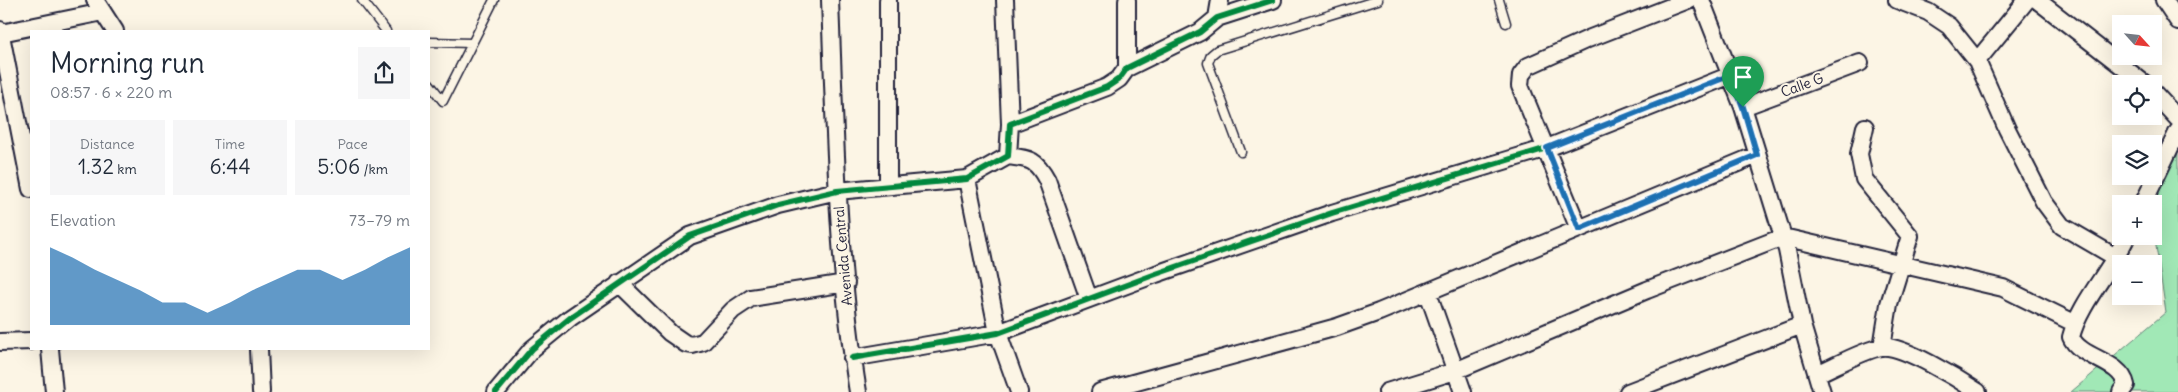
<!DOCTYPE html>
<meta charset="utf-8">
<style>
:root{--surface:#fff;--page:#f6f6f7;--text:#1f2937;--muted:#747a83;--accent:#1f6fb2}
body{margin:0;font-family:Delius,sans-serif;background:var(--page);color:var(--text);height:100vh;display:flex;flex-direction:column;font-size:19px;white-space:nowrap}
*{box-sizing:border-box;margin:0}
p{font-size:16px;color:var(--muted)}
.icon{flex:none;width:28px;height:28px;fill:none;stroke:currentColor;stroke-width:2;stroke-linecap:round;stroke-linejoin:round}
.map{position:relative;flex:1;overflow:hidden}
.panel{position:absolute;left:30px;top:30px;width:400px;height:320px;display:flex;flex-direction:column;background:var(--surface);border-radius:0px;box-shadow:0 5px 20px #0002}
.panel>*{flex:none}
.needle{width:32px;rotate:117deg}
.controls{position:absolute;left:2112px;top:15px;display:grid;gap:10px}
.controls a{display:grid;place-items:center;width:50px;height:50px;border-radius:0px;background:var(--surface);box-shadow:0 5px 20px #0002;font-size:25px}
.pin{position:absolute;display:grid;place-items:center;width:42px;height:42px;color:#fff;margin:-51px -21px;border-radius:50% 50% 50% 0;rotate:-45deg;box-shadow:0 0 5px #0007}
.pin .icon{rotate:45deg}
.round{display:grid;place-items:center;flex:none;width:52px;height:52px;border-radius:0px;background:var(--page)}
.head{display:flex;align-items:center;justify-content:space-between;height:85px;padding:0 20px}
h1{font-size:28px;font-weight:600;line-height:38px}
.figures{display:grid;grid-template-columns:repeat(3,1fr);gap:8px;height:85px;padding:5px 20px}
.figures div{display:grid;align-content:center;border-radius:0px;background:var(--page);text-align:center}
.figures b{font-size:21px;font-weight:600}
.figures small{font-size:14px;font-weight:400}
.figures p{font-size:14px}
.chart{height:140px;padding:10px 20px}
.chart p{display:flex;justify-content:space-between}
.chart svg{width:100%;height:90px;margin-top:5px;fill:var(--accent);opacity:.7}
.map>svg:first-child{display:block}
</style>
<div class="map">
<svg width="2178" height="392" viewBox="0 0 2178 392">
<rect width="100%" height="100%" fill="#fcf5e5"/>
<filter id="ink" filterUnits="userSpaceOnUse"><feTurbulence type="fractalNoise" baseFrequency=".02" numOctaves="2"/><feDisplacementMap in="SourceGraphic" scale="10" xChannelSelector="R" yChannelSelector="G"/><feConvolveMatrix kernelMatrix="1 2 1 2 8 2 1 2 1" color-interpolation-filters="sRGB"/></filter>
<g filter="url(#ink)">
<!-- green -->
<path fill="#a1e8b6" stroke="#628578" d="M 2178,135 L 2178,392 L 2071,392 L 2166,312 L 2154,233 L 2154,204 L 2149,204 L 2145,176 L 2154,176 L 2154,154 Z"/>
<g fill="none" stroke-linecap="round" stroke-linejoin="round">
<defs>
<path id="service" d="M 362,0 L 386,31
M 1499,0 L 1506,23
M 429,42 L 472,43
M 429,83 L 443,101 L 494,0
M 1241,152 L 1208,63 L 1211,55 L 1217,50 L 1378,0"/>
<path id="minor" d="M 95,0 L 115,31
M 830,0 C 835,131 837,263 858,392
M 1005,0 L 1010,124
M 1701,0 L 1743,107 L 1787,250 L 1802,325 L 1822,392
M 1897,0 L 1928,12 L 1949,26 L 1977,61 L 2007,129 L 2044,202 L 2062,226 L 2117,258
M 2037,0 L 2145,84
M 2164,0 L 2178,21
M 1217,18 L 1220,0
M 0,30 L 31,189
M 1,33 L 103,12
M 1977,61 L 2027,0
M 1127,68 L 1127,0
M 2154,93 L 2178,119
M 1743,107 L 1860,63
M 1865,127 L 1859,154 L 1864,179 L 1910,236 L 1889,304 L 1882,347
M 1008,156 C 1030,159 1036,159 1047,180 L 1089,299
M 967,179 L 998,333 L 1019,392
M 888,185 L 888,0
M 2143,204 L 2178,131
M 1579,229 L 1520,86 L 1521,75 L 1528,66 L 1588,39 L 1688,0
M 619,283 L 670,333 L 686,344 L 692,345 L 703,342 L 733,310 L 751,298 L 846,283
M 1428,293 L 1463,392
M 0,342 L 31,341
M 50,349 L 54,392
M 259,349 L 261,392
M 852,358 L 998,333 L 1156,274 L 1332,213 L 1547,148 L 1731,75
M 1817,374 C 1835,366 1864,350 1881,347 C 1902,344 1960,380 1978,392
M 496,392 L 532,349 L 570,318 L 690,236 L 778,205 L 837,191 L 967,179 L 1008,156 L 1010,124 L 1107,87 L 1119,79 L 1127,68 L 1200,32 L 1217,18 L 1273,0
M 1100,392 L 1337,327 L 1379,312 L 1757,155
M 1387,392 L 1455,371 L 1647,290 L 1783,237 L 2003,288 L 2074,323
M 1628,392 L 1802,325
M 2121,392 L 2126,385 C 2121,360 2080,359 2071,337 C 2079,304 2112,269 2127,236"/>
</defs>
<!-- service casing -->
<use href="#service" stroke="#22223b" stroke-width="11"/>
<!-- minor casing -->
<use href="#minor" stroke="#22223b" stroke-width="20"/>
<!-- service -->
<use href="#service" stroke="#fcf5e5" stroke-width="8"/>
<!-- minor -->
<use href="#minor" stroke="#fcf5e5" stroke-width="16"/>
<defs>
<path id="cycleway" d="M 852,358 L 998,333 L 1156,274 L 1332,213 L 1547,148 L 1731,75
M 496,392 L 532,349 L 570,318 L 690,236 L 778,205 L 837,191 L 967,179 L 1008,156 L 1010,124 L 1107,87 L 1119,79 L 1127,68 L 1200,32 L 1217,18 L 1273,0"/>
</defs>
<!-- cycleway casing -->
<use href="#cycleway" stroke="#fcf5e5" stroke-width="9"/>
<!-- cycleway -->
<use href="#cycleway" stroke="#00873e" stroke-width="6"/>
</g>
</g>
<g fill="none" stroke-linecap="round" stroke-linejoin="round" filter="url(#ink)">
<defs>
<path id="route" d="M 1731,75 L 1743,107 L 1757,155 L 1579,229 L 1547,148 Z"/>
</defs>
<!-- route casing -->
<use href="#route" stroke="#fff" stroke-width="10"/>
<!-- route -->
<use href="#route" stroke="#1f6fb2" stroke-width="6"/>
</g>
<g text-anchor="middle" stroke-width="4" stroke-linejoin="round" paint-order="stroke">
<!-- street labels -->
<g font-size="14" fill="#22223b" stroke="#fcf5e5">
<text transform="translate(1802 85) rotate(-20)" y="5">Calle G</text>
<text transform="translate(843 256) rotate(-95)" y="5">Avenida Central</text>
</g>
</g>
</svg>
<div class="controls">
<a><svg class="needle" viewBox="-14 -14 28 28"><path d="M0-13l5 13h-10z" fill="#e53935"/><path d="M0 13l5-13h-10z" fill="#747a83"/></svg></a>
<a><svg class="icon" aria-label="locate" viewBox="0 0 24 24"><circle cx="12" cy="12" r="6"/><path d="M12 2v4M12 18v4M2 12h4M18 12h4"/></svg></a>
<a><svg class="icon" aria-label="layers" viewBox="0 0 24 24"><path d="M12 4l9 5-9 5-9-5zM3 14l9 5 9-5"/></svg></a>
<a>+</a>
<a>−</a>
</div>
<div class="pin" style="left:1743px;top:107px;background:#1e9e55"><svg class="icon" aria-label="arrive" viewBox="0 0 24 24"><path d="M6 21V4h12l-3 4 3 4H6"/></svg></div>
<section class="panel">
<div class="head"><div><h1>Morning run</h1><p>08:57 · 6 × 220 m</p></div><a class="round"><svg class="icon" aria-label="share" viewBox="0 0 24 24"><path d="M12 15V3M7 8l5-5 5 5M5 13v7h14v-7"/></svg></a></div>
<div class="figures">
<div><p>Distance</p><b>1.32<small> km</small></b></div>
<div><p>Time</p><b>6:44</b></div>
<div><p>Pace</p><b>5:06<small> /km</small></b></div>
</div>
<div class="chart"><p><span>Elevation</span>73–79 m</p>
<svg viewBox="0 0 160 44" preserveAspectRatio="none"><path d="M0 44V6L10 11L20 17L30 22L40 27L50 33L60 33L70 38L80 33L90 27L100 22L110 17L120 17L130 22L140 17L150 11L160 6V44z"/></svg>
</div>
</section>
</div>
